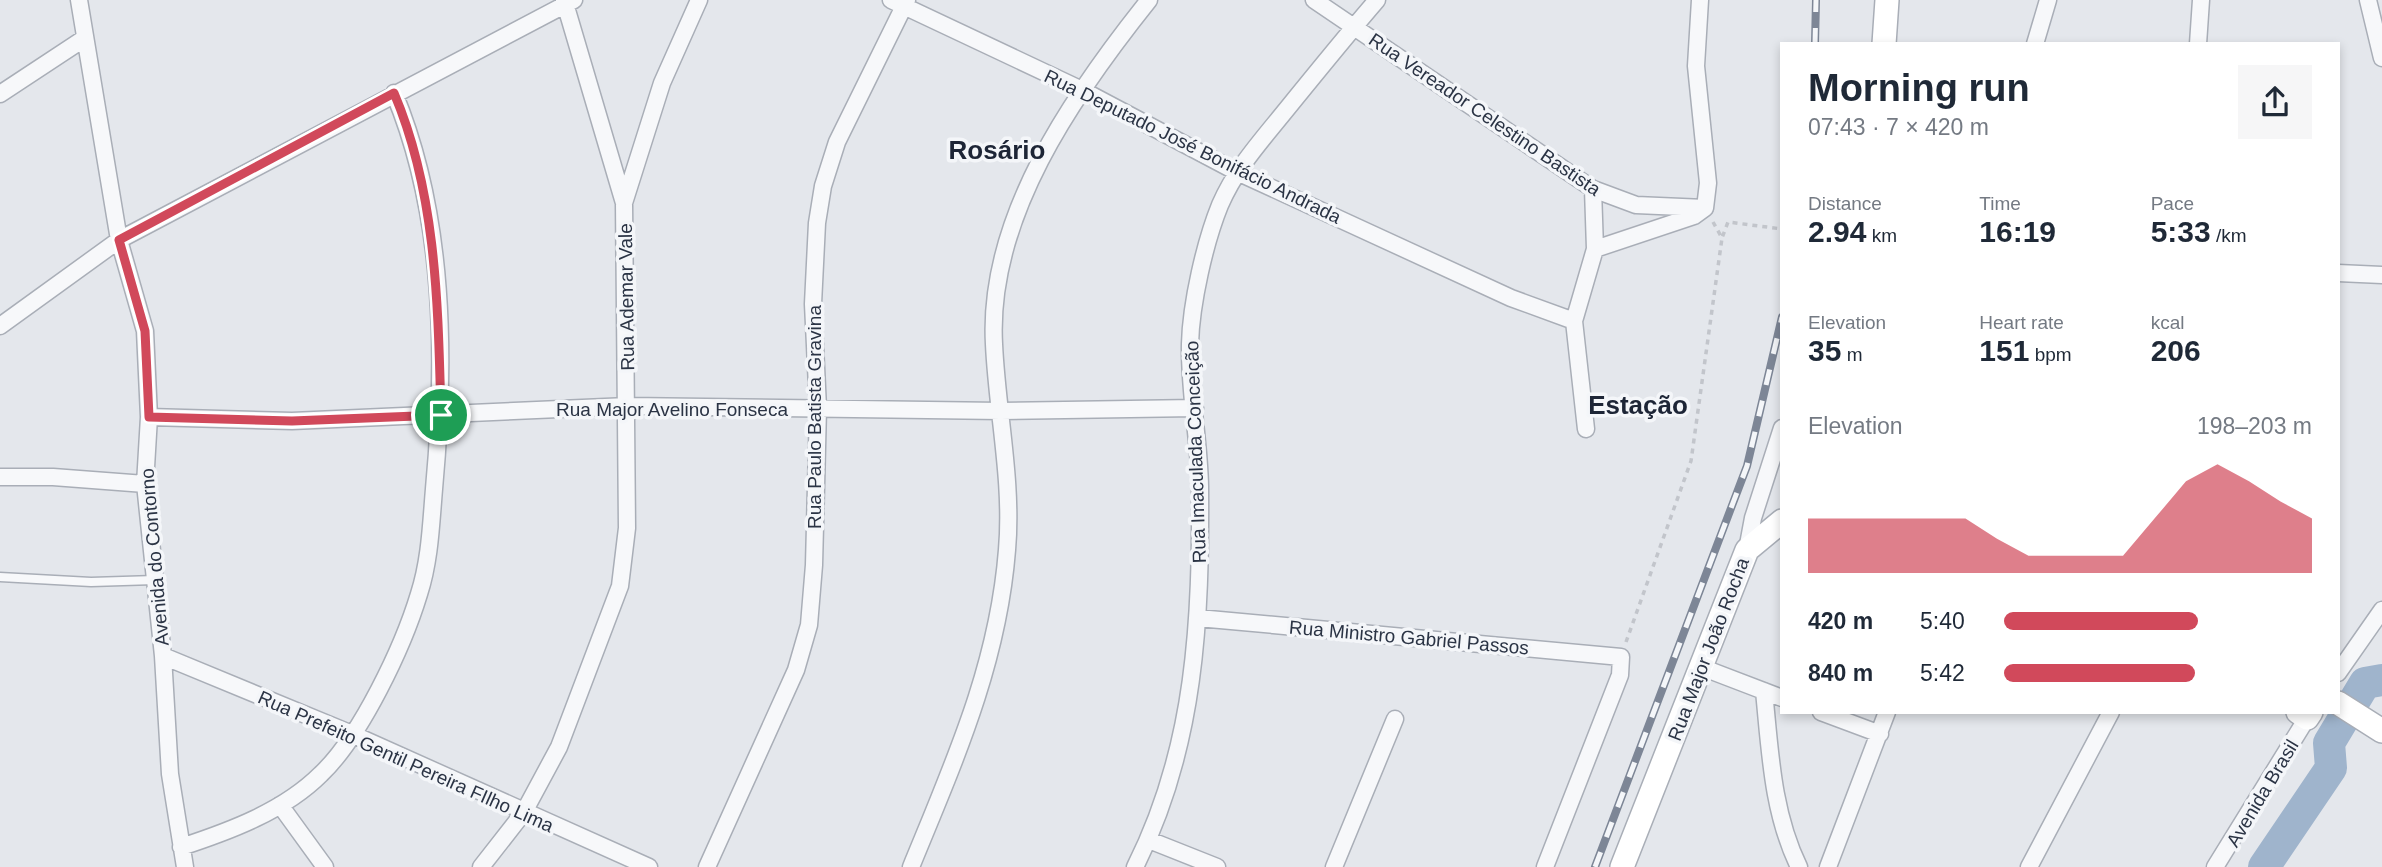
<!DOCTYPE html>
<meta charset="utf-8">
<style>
:root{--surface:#fff;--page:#f6f6f7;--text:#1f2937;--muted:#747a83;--accent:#d1495b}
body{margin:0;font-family:Helvetica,sans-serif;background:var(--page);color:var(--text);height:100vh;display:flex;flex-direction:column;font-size:26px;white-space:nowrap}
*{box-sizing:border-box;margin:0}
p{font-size:23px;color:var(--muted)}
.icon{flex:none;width:38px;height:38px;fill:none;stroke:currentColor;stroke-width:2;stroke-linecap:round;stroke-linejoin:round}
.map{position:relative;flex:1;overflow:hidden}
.sheet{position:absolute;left:1780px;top:42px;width:560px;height:672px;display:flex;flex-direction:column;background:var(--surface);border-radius:0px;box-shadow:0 4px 10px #0003}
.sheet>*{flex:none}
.pin{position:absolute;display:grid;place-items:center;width:60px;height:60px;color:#fff;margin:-30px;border:4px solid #fff;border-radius:50%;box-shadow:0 2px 7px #0007}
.round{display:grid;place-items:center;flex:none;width:74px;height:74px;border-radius:0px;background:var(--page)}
.headline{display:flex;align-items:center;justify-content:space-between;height:119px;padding:0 28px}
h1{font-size:38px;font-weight:700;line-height:52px}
.metrics{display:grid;grid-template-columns:repeat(3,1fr);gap:10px;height:119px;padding:7px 28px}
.metrics div{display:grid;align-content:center}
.metrics b{font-size:30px;font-weight:700}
.metrics small{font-size:19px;font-weight:400}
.metrics p{font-size:19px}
.chart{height:196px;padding:14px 28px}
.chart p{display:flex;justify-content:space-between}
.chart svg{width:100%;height:126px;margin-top:7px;fill:var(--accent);opacity:.7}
ul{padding:0 28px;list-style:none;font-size:23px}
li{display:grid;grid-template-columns:112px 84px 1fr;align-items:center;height:52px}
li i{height:18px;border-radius:9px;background:var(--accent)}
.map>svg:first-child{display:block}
</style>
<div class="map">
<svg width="2382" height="867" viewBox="0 0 2382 867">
<rect width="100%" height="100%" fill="#e4e7ec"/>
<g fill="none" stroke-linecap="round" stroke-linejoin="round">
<!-- river -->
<path stroke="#9fb4cc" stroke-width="32" d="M 2264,867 L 2331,768 L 2329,743 L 2365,683 L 2382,680"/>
<defs>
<path id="service" d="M 0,577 L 91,582 L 155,580"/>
<path id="minor" d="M 79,0 L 119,240 L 145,331 L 149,417 L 145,484 L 163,656 L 170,774 L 185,867
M 564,0 L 624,203
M 891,0 L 1082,90 L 1235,171 L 1511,298 L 1574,321
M 1314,0 L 1593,189 L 1636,205 L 1705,208
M 1700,0 L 1696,66 L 1708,183 L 1705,208
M 2368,0 L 2382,58
M 2035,44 L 2048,0
M 2198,44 L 2201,0
M 0,94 L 85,38
M 1595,249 L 1694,216 L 1705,208
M 2338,273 L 2382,275
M 0,326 L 119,240 L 574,0
M 149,417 L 292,421 L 628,406 L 1001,411 L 1195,408
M 1586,429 L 1574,321 L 1595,249 L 1593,189
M 0,477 L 53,477 L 145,484
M 1747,550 L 1753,518 L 1782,428
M 1198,618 L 1621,657 L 1620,675 L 1545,867
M 163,656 L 352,734 L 649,867
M 1701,667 L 1782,698
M 2338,673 L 2382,610
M 1764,691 C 1770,750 1772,812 1799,867
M 1821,712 L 1880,734
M 280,805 L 325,867
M 1149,840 L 1217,867
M 181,847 C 230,831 284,811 321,774 C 361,736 403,647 419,594 C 430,560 431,524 434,489 C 446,360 445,215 394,93
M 481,867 L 524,812 L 559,747 L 620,586 L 627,528 L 624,203 L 662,83 L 699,0
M 707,867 L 796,670 L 809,625 L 814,565 L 818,408 L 813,304 L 817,223 L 823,186 L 837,142 L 907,0
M 911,867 C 954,762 998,665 1007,550 C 1013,481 997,412 994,344 C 987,218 1073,95 1149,0
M 1135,867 C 1196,746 1201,619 1200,486 C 1199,439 1189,391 1190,344 C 1191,303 1205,242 1220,205 C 1236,168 1261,141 1286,110 C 1316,73 1346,36 1377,0
M 1334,867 L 1395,719
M 1828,867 L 1887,712
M 2029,867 L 2111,712
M 2215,867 L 2307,718"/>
<path id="secondary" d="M 1884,44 L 1887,0
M 2338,703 L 2382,731
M 2298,712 L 2307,718 L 2311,712
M 1622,867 L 1747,550 L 1782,521"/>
</defs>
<!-- service casing -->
<use href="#service" stroke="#a9aeb7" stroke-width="11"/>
<!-- minor casing -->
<use href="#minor" stroke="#a9aeb7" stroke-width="19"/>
<!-- secondary casing -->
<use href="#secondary" stroke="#a9aeb7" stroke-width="26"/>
<!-- path -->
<path stroke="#c2c5cb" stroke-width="3.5" stroke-dasharray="5 5" stroke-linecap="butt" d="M 1713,222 L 1722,238 L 1728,222 L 1782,229
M 1626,642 L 1691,461 L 1722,238"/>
<!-- service -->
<use href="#service" stroke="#f7f8fa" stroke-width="8"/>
<!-- minor -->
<use href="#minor" stroke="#f7f8fa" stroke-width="16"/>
<!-- secondary -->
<use href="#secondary" stroke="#fff" stroke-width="23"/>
<defs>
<path id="rail" d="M 1815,44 L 1816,0
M 1595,867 L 1747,466 L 1782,317"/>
</defs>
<!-- rail casing -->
<use href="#rail" stroke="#7d8696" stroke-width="8"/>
<!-- rail -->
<use href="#rail" stroke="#f4f6f9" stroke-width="5" stroke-dasharray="16" stroke-linecap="butt"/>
</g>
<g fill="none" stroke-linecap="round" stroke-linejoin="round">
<defs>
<path id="route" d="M 394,93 C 437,194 438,307 441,415 L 292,421 L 149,417 L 145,331 L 119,240 Z"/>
</defs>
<!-- route casing -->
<use href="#route" stroke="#fff" stroke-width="14"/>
<!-- route -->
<use href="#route" stroke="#d1495b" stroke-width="9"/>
</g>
<g text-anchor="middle" stroke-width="7" stroke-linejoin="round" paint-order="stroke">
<!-- street labels -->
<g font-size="19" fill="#2b3445" stroke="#f4f6f9">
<text transform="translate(1485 114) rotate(34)" y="7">Rua Vereador Celestino Bastista</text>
<text transform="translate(1193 146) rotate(26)" y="7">Rua Deputado José Bonifácio Andrada</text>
<text transform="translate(626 297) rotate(-91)" y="7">Rua Ademar Vale</text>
<text x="672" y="416">Rua Major Avelino Fonseca</text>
<text transform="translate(814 417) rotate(-90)" y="7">Rua Paulo Batista Gravina</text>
<text transform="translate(1195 452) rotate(-92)" y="7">Rua Imaculada Conceição</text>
<text transform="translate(154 557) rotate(-95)" y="7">Avenida do Contorno</text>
<text transform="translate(1409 637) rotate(5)" y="7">Rua Ministro Gabriel Passos</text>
<text transform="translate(1708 649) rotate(-69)" y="7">Rua Major João Rocha</text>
<text transform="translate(406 761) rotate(24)" y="7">Rua Prefeito Gentil Pereira FIlho Lima</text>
<text transform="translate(2262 793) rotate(-59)" y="7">Avenida Brasil</text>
</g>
<!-- district labels -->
<g font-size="26" font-weight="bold" fill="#1d2536" stroke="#f4f6f9">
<text x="997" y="159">Rosário</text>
<text x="1638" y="414">Estação</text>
</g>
</g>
</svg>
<div class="pin" style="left:441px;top:415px;background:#1e9e55"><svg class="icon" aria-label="arrive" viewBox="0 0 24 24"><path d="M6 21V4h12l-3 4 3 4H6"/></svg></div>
<section class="sheet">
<div class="headline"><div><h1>Morning run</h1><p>07:43 · 7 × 420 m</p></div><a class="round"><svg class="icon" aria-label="share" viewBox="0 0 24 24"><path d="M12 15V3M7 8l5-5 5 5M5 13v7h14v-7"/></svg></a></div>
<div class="metrics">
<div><p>Distance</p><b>2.94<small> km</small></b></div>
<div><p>Time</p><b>16:19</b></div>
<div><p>Pace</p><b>5:33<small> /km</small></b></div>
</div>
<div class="metrics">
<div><p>Elevation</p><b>35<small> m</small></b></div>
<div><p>Heart rate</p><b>151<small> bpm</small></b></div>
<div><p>kcal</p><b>206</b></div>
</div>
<div class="chart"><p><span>Elevation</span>198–203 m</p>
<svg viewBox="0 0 160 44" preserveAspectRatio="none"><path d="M0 44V25L10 25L20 25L30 25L40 25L50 25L60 32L70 38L80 38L90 38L100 38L110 25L120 12L130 6L140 12L150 19L160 25V44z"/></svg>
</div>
<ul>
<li><b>420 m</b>5:40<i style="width:63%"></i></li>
<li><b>840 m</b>5:42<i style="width:62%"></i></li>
</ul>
</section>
</div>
